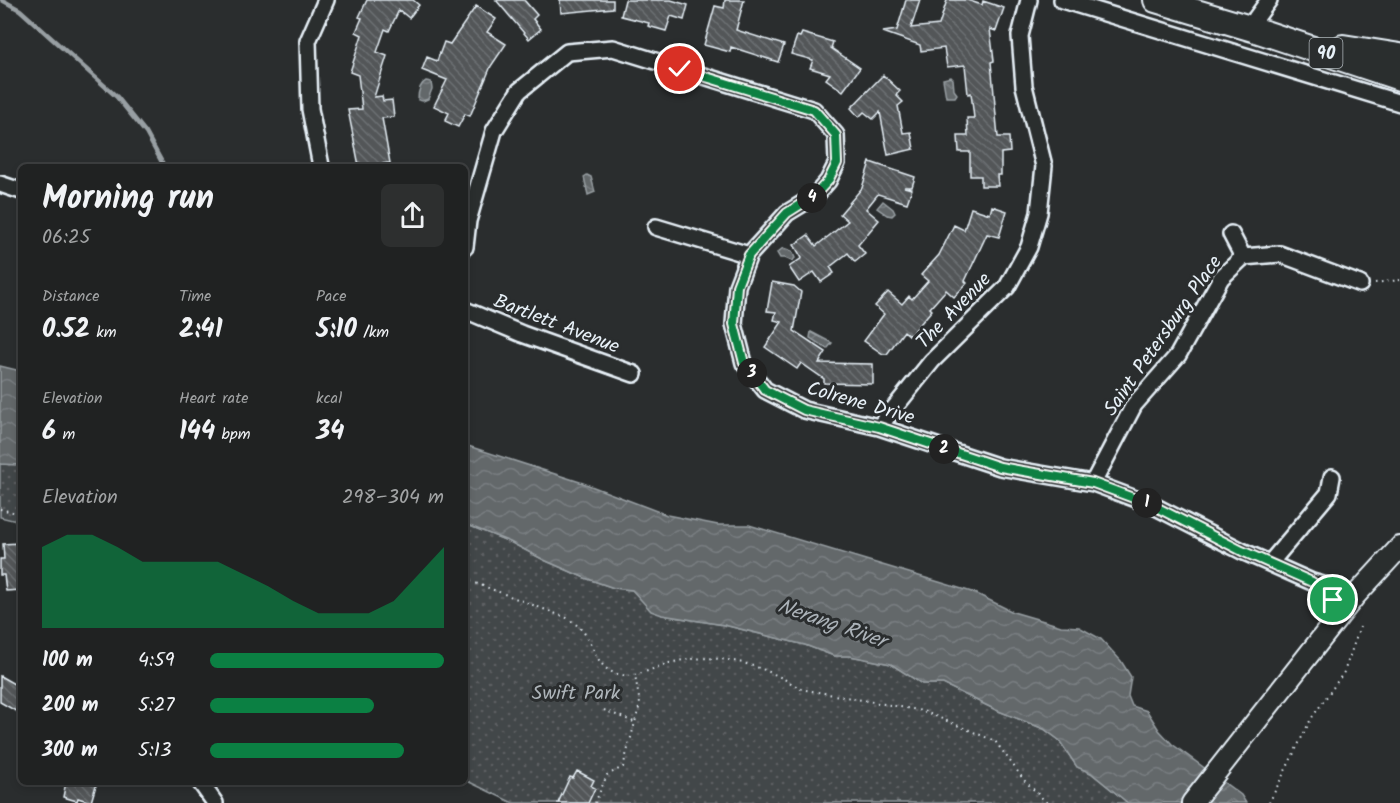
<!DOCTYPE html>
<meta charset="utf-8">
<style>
:root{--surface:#202222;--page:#2d2f2f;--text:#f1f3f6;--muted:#a2a4a5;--line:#3d3f40;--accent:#0b8043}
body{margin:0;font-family:Kalam,sans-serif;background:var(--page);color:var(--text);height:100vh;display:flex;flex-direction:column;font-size:22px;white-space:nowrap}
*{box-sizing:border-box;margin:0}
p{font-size:20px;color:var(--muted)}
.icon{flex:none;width:33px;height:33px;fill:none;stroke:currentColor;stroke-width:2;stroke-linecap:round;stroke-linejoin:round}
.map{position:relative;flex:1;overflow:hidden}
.sheet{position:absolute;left:18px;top:164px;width:450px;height:621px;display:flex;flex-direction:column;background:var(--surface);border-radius:9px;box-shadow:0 3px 9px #0003,0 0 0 2px var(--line)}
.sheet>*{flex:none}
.pin{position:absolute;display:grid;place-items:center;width:51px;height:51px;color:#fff;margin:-26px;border:3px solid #fff;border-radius:50%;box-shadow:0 2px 6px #0007}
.km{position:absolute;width:30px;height:30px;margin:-15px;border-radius:50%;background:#222;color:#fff;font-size:16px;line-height:30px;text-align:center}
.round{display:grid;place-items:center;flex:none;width:63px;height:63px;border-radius:9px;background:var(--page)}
.headline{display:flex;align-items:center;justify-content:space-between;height:102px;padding:0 24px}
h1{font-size:33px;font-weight:700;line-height:45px}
.metrics{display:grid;grid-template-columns:repeat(3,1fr);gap:9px;height:102px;padding:6px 24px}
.metrics div{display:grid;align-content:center}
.metrics b{font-size:26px;font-weight:700}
.metrics small{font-size:16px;font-weight:400}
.metrics p{font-size:16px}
.chart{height:168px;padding:12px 24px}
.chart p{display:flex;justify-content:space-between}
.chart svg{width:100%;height:108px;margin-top:6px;fill:var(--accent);opacity:.7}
ul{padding:0 24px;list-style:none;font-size:20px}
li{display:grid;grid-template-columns:96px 72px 1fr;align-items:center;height:45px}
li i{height:15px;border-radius:8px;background:var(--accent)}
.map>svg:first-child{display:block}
</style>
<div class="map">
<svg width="1400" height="803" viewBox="0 0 1400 803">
<defs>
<pattern id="park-dots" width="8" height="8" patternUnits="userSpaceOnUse" patternTransform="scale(1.5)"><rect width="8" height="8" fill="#424648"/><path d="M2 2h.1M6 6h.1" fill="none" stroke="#5d6163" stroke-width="1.8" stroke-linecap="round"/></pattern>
<pattern id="water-waves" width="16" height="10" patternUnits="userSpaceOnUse" patternTransform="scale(1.5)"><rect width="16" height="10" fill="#63686b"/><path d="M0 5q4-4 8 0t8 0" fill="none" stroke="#797e81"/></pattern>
<pattern id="building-back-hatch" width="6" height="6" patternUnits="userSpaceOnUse" patternTransform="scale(1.5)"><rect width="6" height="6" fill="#535759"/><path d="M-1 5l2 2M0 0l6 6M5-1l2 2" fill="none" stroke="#6c7072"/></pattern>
</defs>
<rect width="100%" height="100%" fill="#2a2d2e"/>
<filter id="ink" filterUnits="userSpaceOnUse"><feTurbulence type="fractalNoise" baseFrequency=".0167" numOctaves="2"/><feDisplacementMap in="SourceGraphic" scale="12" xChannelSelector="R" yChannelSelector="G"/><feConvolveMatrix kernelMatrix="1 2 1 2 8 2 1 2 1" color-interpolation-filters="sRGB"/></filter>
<g filter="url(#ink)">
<!-- park -->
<path fill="url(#park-dots)" stroke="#959ca0" stroke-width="1.5" d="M 0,464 L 21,465 L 21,522 L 0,517 Z
M 465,524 L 510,542 L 544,560 L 585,578 L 614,588 L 632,590 L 662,615 L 724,625 L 805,645 L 834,656 L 850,656 L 891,664 L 922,684 L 943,684 L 996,710 L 1044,729 L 1059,740 L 1077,767 L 1091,773 L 1128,803 L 513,803 L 465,780 Z"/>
<!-- water -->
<path fill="url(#water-waves)" stroke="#989fa3" stroke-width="1.5" d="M 951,77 L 953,79 L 954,90 L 957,94 L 955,97 L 946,97 L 943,79 Z
M 426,81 L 431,82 L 432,89 L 428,99 L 423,101 L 418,100 C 418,93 420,84 426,81 Z
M 587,175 L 591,177 L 595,192 L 588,195 L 584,177 Z
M 883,201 L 893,209 L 895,213 L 892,216 L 887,215 L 877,208 Z
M 783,248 L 792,251 L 795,258 L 792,261 L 785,258 L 780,258 L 777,253 Z
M 811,332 L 832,343 L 827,349 L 810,338 Z
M 0,366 L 21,371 L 21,465 L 0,464 Z
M 465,445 L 583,483 L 667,515 L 718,525 L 749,525 L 939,582 L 975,593 L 1013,612 L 1061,626 L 1079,627 L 1101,639 L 1121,661 L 1131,677 L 1128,696 L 1132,706 L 1147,711 L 1159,730 L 1172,744 L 1241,795 L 1246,803 L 1128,803 L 1091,773 L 1077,767 L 1059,740 L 1044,729 L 996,710 L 943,684 L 922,684 L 891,664 L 850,656 L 834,656 L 805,645 L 724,625 L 662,615 L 651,611 L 632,590 L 614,588 L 585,578 L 544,560 L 510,542 L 465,524 Z"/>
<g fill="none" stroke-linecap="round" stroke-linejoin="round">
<!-- stream -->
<path stroke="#989fa3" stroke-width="4.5" d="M 2,0 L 20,10 L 117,97 L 146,133 L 164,166"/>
</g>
<!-- building -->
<path fill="url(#building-back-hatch)" stroke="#e8f1f8" stroke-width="1.5" d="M 367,0 L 413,0 L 419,5 L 409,18 L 399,10 L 389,31 L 385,29 L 377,52 L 387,56 L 374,97 L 382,96 L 383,101 L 392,100 L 394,117 L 382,118 L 390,163 L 359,166 L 348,110 L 362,109 L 358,75 L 350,72 L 362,35 L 356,32 L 362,18 L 359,17 Z
M 496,0 L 524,0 L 537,15 L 533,19 L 541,29 L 529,39 Z
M 560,0 L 613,0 L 613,8 L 561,13 Z
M 625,0 L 671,0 L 688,5 L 684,20 L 671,16 L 666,31 L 648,26 L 649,23 L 621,16 Z
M 725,0 L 744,0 L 736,30 L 784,45 L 778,62 L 731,47 L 730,52 L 704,45 L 715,6 L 724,8 Z
M 906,0 L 920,0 L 911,28 L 939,25 L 947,0 L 967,0 L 982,5 L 983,1 L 1004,8 L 996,31 L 990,29 L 994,61 L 991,62 L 998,137 L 1009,137 L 1010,152 L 1001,153 L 1001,175 L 997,175 L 998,186 L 981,186 L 981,176 L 970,176 L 970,152 L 959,152 L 958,136 L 968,136 L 967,118 L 974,118 L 971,93 L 968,94 L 965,65 L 947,67 L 944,48 L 921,51 L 920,45 L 883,32 L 897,30 Z
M 476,6 L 496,19 L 487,32 L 506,44 L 491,66 L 470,116 L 465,114 L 458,127 L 445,121 L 449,113 L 434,106 L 447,80 L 422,70 L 427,57 L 437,61 L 444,42 L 450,44 Z
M 802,33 L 833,42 L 831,48 L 860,68 L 843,91 L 826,79 L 830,74 L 810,68 L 813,60 L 791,54 L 797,36 L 800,37 Z
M 883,75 L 900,91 L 896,95 L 903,102 L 898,106 L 903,133 L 911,132 L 914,149 L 888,155 L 880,112 L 873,119 L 864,112 L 859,117 L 851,108 Z
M 870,162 L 915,177 L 912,187 L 904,187 L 912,189 L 907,203 L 878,194 L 866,209 L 879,220 L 858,245 L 865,254 L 855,262 L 848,253 L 830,267 L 834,273 L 821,282 L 814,272 L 799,282 L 789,267 L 802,258 L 794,245 L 808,235 L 816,246 L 848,221 L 840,214 L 862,188 Z
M 992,206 L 1007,211 L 999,237 L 987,234 L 965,281 L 967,283 L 954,297 L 946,290 L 930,308 L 932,310 L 910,336 L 904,331 L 887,354 L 883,354 L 864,341 L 884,314 L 875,306 L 888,292 L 902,304 L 909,296 L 912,299 L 928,281 L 921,275 L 939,255 L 954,225 L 964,230 L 971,208 L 990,214 Z
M 772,282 L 794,286 L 801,292 L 794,331 L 826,352 L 819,363 L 873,364 L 873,384 L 824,383 L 824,379 L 801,363 L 797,369 L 765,347 L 782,322 L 774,320 L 776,312 L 767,311 Z
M 19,543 L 21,590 L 6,591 L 4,575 L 0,575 L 0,559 L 4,559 L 3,544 Z
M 0,676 L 21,688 L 21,714 L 0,702 Z
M 577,771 L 594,780 L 591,786 L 595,788 L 588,803 L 558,803 L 570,777 L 573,778 Z
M 66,782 L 97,782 L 91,802 L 78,798 L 77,801 L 63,797 Z"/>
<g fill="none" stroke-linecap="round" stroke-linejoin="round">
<defs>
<path id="minor" d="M 1062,0 L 1400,103
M 1253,29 L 1256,18 L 1269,0
M 321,166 L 310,109 L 308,41 L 326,0
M 0,184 L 21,191
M 656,227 L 749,255
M 1231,234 L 1243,257
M 465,247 L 468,221 L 494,131 L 519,91 L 567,52 L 613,48 L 814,110 L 836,135 L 837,163 L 828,181 L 815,196 L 787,213 L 749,255 L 737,286 L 734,324 L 744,363 L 765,390 L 804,410 L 879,427 L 1000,467 L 1093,483 L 1152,505 L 1242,551 L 1312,582 L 1341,590 L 1354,597
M 465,310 L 522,334 L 634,374
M 879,427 L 932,361 L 1007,287 L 1029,247 L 1039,213 L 1044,166 L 1024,86 L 1020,36 L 1029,0
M 1093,483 L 1134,405 L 1178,355 L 1221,278 L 1243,257 L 1280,254 L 1360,284
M 1270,563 L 1329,493 L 1332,477
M 200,782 L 215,803"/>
<path id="tertiary" d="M 1192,803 L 1354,597 L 1400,547"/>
<path id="primary" d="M 1156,0 L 1253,29 L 1400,78
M 1343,47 L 1400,56"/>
</defs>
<!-- minor casing -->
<use href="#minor" stroke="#e8f1f8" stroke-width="20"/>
<!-- tertiary casing -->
<use href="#tertiary" stroke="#e8f1f8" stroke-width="24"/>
<!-- primary casing -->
<use href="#primary" stroke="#e8f1f8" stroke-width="28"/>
<!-- path -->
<path stroke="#e8f1f8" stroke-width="2" stroke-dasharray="1.5 4.5" stroke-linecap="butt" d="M 1375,283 L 1400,280
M 0,509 L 21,514
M 465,579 L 567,618 C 575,623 581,628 587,637 C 597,653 598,671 622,675 C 636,678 653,668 666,664 C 713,650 761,663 801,689 L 923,711 L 995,741 L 1024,780 L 1047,803
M 604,710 L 634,722
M 595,803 L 607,775 L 623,767 L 640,704 L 635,675
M 1269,803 L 1311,719 L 1344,672 L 1360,627"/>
<!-- minor -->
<use href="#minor" stroke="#2a2d2e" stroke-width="15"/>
<!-- tertiary -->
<use href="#tertiary" stroke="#2a2d2e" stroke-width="20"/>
<!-- primary -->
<use href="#primary" stroke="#2a2d2e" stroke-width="24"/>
</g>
</g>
<g fill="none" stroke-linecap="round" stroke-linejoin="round" filter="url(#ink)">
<defs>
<path id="route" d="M 680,69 L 814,110 L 836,135 L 837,163 L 828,181 L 814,196 L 787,213 L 749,255 L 737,286 L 734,324 L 744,363 L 765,390 L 804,410 L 879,427 L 1000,467 L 1093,483 L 1152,505 L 1242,551 L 1312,582 L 1333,600"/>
</defs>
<!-- route casing -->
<use href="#route" stroke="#fff" stroke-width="12"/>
<!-- route -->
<use href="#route" stroke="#0b8043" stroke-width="8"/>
</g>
<g text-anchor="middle" stroke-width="6" stroke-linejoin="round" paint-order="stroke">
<!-- shield labels -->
<rect fill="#2a2d2e" stroke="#afb6bb" stroke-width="1.5" x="1309.5" y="38" width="33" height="30" rx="4.5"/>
<g font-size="18" font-weight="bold" fill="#e8f1f8">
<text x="1326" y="59">90</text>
</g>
<!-- street labels -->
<g font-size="20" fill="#e8f1f8" stroke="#2a2d2e">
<text transform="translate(953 310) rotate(-46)" y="7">The Avenue</text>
<text transform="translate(557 323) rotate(21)" y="7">Bartlett Avenue</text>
<text transform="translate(1162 335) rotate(-55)" y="7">Saint Petersburg Place</text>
<text transform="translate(861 402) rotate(16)" y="7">Colrene Drive</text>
</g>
<!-- park labels -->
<g font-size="20" fill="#aeb5ba" stroke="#2a2d2e">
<text x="576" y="699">Swift Park</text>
</g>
<!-- water labels -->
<g font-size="21" font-style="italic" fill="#acb3b9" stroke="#2a2d2e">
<text transform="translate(832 623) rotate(19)" y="7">Nerang River</text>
</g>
</g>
</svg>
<div class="pin" style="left:1333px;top:600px;background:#1e9e55"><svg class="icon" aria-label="arrive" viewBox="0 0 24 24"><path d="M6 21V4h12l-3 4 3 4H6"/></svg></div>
<div class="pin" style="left:680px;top:69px;background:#d93025"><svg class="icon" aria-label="check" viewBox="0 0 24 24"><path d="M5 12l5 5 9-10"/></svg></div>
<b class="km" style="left:1147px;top:503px">1</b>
<b class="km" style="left:944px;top:449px">2</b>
<b class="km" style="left:752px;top:373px">3</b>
<b class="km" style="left:812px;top:198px">4</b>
<section class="sheet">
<div class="headline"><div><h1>Morning run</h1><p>06:25</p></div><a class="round"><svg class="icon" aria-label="share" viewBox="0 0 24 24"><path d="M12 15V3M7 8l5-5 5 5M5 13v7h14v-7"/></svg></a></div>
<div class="metrics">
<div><p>Distance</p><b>0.52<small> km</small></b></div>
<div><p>Time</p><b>2:41</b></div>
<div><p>Pace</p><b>5:10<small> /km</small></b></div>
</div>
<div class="metrics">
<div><p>Elevation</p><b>6<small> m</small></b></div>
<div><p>Heart rate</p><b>144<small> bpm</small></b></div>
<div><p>kcal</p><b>34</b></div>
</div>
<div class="chart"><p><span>Elevation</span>298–304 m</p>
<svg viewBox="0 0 160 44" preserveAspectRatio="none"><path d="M0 44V11L10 6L20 6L30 11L40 17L50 17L60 17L70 17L80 22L90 27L100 33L110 38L120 38L130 38L140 33L150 22L160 11V44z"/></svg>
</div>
<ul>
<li><b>100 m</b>4:59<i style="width:100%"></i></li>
<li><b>200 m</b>5:27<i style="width:70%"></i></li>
<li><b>300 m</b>5:13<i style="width:83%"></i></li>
</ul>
</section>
</div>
